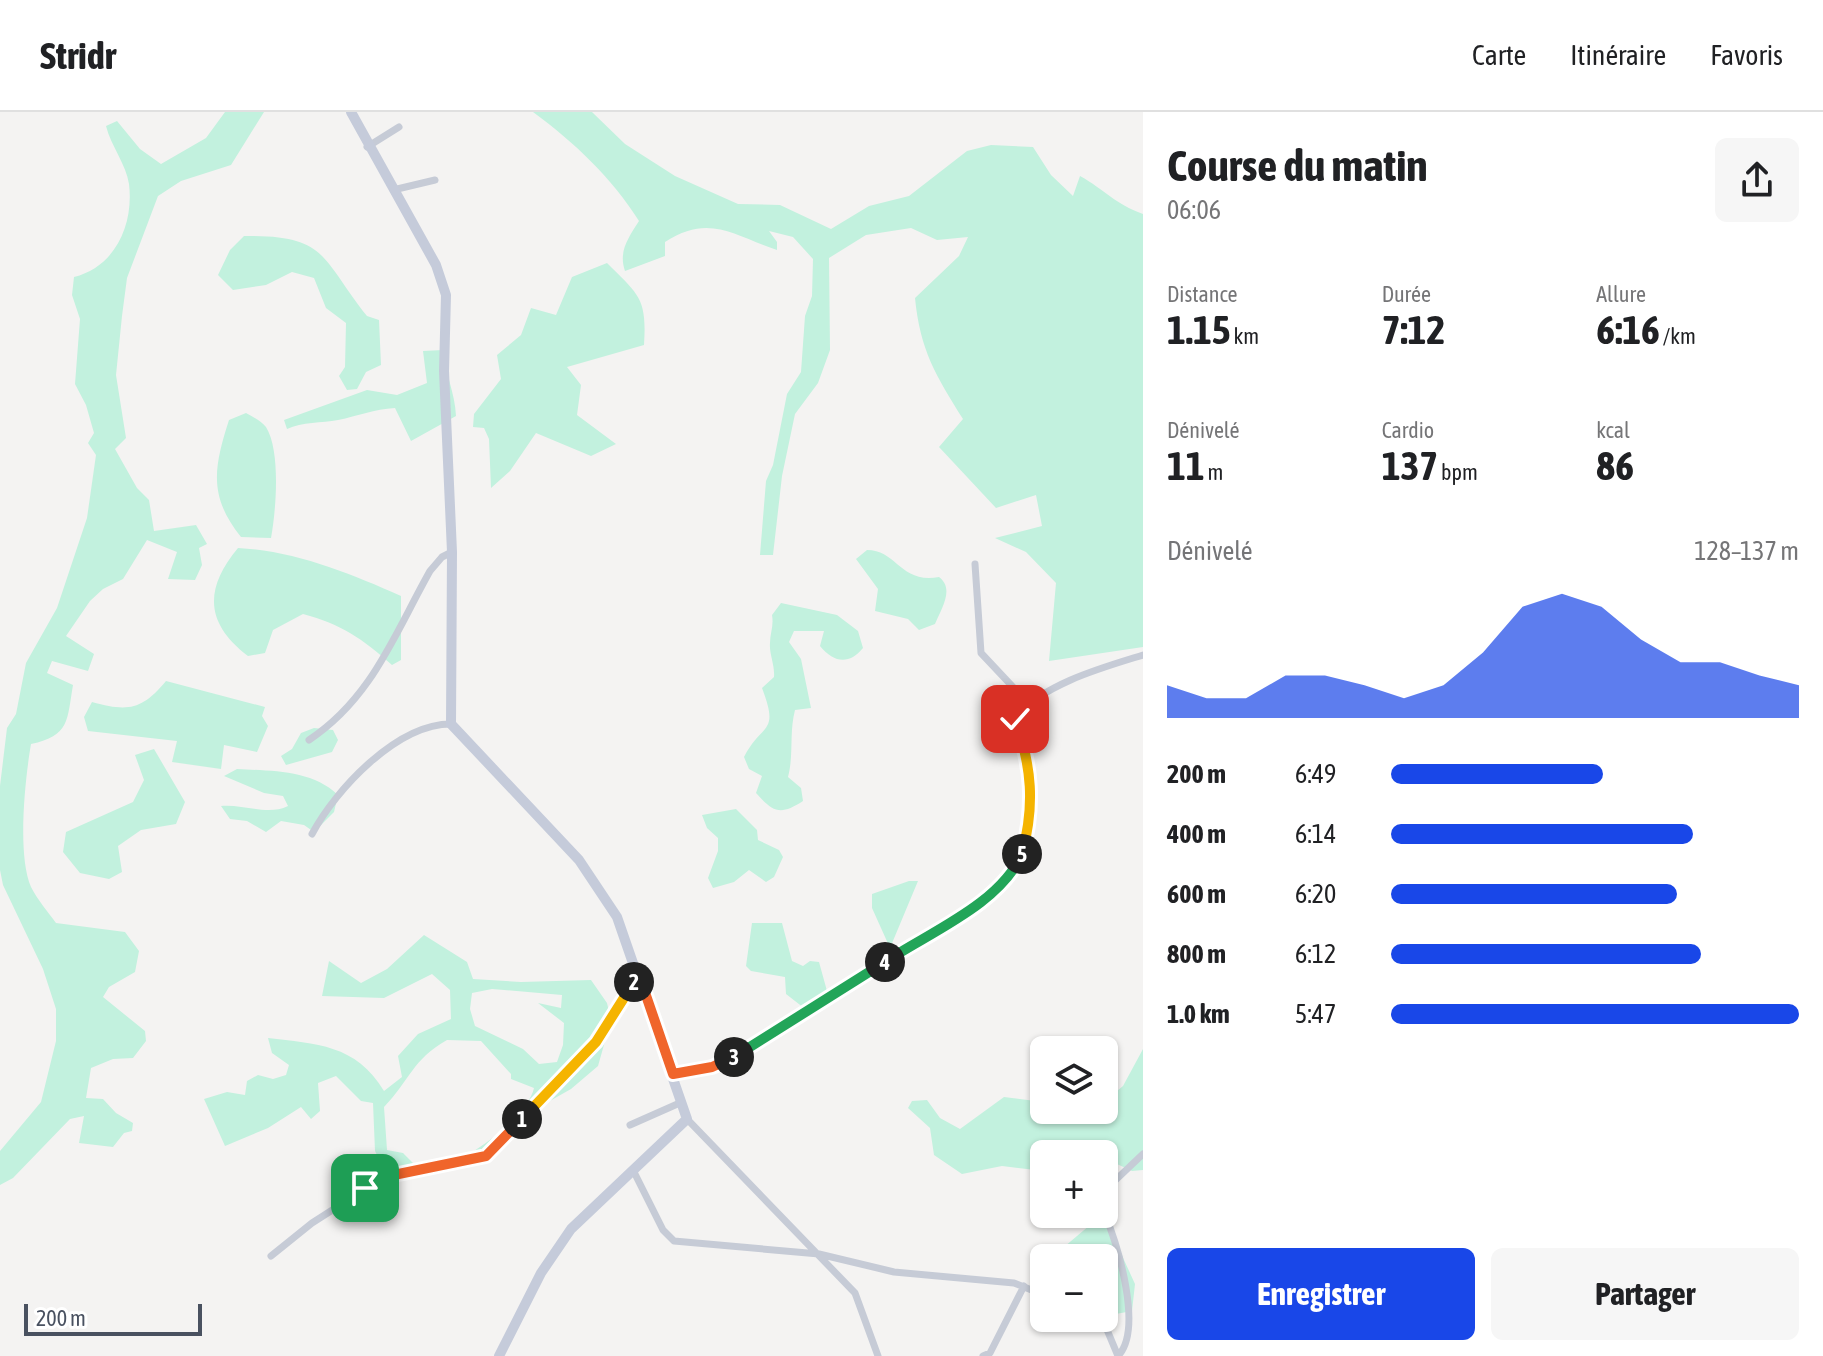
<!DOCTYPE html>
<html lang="fr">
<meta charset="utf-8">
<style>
:root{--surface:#fff;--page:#f6f6f6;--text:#202124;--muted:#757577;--line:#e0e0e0;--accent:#1947e8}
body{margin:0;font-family:"Asap Condensed",sans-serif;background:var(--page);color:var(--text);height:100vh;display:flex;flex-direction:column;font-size:30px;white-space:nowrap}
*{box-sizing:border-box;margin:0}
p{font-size:26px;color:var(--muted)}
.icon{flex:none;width:44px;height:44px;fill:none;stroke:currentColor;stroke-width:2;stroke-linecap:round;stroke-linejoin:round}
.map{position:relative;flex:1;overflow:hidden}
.drawer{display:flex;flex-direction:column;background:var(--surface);width:680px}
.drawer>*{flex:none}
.controls{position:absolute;left:1030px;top:924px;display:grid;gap:16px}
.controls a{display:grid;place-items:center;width:88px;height:88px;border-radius:12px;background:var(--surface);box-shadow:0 2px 6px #0004;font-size:40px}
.scale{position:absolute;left:24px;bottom:20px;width:178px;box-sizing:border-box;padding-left:8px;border:4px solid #495160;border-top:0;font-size:22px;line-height:28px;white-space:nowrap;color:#495160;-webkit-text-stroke:6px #fff;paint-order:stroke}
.pin{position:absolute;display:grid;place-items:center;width:68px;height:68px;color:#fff;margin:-34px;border-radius:16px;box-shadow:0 4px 12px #0006}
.km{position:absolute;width:40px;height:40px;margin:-20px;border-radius:50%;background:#222;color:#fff;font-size:22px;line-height:40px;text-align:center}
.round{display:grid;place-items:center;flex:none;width:84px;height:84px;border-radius:12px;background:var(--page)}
.summary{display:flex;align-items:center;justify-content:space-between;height:136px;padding:0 24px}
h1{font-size:44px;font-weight:700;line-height:60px}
.stats{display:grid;grid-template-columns:repeat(3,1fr);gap:12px;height:136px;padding:8px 24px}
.stats div{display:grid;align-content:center}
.stats b{font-size:40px;font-weight:700}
.stats small{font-size:22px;font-weight:400}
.stats p{font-size:22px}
.chart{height:224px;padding:16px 24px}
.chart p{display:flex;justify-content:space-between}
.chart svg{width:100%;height:144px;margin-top:8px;fill:var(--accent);opacity:.7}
.action{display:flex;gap:16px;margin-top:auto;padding:16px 24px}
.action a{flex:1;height:92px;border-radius:12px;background:var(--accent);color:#fff;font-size:32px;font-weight:700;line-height:92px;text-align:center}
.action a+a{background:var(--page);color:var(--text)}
ul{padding:0 24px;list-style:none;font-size:26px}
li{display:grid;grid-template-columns:128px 96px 1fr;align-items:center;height:60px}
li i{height:20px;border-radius:10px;background:var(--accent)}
header{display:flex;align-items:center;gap:48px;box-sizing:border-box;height:112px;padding:0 40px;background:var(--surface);border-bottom:2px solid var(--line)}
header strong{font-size:38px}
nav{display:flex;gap:44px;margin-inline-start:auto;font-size:28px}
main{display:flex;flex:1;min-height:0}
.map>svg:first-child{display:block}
</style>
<header>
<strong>Stridr</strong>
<nav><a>Carte</a><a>Itinéraire</a><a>Favoris</a></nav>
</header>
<main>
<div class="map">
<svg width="1143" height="1244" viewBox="0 0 1143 1244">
<rect width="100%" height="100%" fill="#f4f3f2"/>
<!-- green -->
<path fill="#c2f1de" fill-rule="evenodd" d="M 225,0 L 264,0 L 231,53 L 181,69 L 158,84 L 127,166 L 122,204 L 116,263 L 126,326 L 115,337 L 137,376 L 149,388 L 154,419 L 196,413 L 207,432 L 199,436 L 202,453 L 195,468 L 168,467 L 177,440 L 147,428 L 123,467 L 103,477 L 90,489 L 66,524 L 94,542 L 88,559 L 52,549 L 47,561 L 73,573 C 67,608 70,624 31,632 C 25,667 17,743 31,775 C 37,787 48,800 56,811 L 125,820 L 139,839 L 135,860 L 109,875 L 103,885 L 145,919 L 146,929 L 133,946 L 113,947 L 91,956 L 86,986 L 103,987 L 116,1001 L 133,1011 L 132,1019 L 124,1021 L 113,1035 L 79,1031 L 84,1004 L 70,1007 L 13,1066 L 0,1073 L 0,1039 L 41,990 L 56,929 L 56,897 L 43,857 L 3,773 L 0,758 L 0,674 L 7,616 L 16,602 L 26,551 L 57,496 L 87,406 L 96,343 L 88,331 L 94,321 L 86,293 L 75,272 L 80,207 L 72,183 L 74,165 C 115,155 134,113 129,72 C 126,52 111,34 106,14 L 117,9 L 140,37 L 161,52 L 206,26 Z
M 533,0 L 592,0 L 625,32 L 675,64 L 738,92 L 780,93 L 831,117 L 869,94 L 909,84 L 967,39 L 991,33 L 1033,35 L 1051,63 L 1073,84 L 1080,64 C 1105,78 1115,92 1143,102 L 1143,535 L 1049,549 L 1056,471 L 1026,440 L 995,426 L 1042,414 L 1036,383 L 996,396 L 939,335 L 963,307 C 936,264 920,238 915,186 L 959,144 L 968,125 L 937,128 L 911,116 L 866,123 L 829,146 L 830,238 L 818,271 L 795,302 L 782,364 L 773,443 L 760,443 L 766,369 L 773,353 L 787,282 L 801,260 L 805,204 L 812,184 L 813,147 L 793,125 L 769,119 L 777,130 L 777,138 C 734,124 710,101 665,130 L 665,144 L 625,159 C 618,139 629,125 639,109 C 612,66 574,30 533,0 Z
M 244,124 C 328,123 320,145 367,204 L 379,208 L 381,253 L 366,260 L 357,277 L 347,278 L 339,264 L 345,255 L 346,211 L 326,196 L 314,166 L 292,160 L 266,173 L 233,178 L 218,163 L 230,138 Z
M 607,151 C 639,183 647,186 644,233 L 567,255 L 581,273 L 577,303 L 616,332 L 591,344 L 536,321 L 510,359 L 491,376 L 489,327 L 484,316 L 473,315 L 474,302 L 501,267 L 497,243 L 521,223 L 531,196 L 556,203 L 572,165 Z
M 443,238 C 445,262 455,280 456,304 L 411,329 L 395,296 C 374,297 358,304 338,308 C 322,311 302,310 287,317 L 284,308 L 367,278 L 397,283 L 427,271 L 423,239 Z
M 246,301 C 253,305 261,309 266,315 C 281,339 276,399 271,426 L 241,425 C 208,384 214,355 229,308 Z
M 238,436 C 295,439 349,461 401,484 L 401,548 L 392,553 C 363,527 341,512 303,502 L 273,518 L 265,541 L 248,544 C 205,511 204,477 238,436 Z
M 867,438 C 897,438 900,472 939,465 C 955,477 941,497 935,512 L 919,518 L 908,507 L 875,499 L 878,477 L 856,447 Z
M 781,491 L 837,503 L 858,519 L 863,536 C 849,553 834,551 820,534 L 824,519 L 794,519 L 789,530 L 801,547 L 811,596 L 795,598 C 789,621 794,642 788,665 L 801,676 L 803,689 C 780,704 773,700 756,681 L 762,664 L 749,657 L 744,645 C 762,610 780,623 762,576 L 774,565 C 775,553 769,542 770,531 C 770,521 774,514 772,503 Z
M 166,569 L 265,595 L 262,604 L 268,614 L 257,640 L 224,633 L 221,657 L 172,650 L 177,629 L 88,619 L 84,605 L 92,590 C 128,600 142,598 166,569 Z
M 314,616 L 333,618 L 338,628 L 332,640 L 286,653 L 281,644 L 292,637 L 301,621 Z
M 154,637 L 185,690 L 176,712 L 141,718 L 118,734 L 122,760 L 109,767 L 80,761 L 63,740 L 66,720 L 133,690 L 144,668 L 135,643 Z
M 237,657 C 273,659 312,658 338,683 L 334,700 L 314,720 L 304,713 L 281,709 L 266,720 L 247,709 L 230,707 L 221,694 C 244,692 268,704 288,694 L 283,684 L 264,681 L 224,664 Z
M 736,697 L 757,718 L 758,728 L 779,738 L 783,745 L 774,765 L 766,770 L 749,758 L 734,770 L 713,776 L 708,766 L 718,739 L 718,726 L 707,716 L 702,703 Z
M 909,769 L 918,769 L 890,836 L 872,796 L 872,782 Z
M 752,811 L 782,811 L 792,849 L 803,854 L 810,849 L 819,850 L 827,879 L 820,889 L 804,896 L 786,882 L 785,865 L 751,859 L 746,854 Z
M 424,823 L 467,850 L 473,867 L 521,870 L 591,868 L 607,891 L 611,908 L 598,954 L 571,977 L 548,990 L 521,1019 L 473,1054 L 398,1062 L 383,1055 L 375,1039 L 373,991 L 361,989 L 336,964 L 318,971 L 320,999 L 311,1007 L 301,995 L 268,1016 L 225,1034 L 204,987 L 227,980 L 245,983 L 247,969 L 258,963 L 273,967 L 286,963 L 289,953 L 272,941 L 268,926 C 316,932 356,932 384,979 L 402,965 L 398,944 L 418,922 L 451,907 L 450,878 L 432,862 L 384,886 L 322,884 L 329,849 L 361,871 L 387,857 ZM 492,877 L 562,883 L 561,896 L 538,891 L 564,911 L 563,933 L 557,950 L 539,952 L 523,937 L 475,914 L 470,897 L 472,881 ZM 447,928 L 481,929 L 511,962 L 511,967 L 534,976 C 529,1002 471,1047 445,1052 C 435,1054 423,1051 413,1051 L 403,1041 L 387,1038 L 384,995 C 410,968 412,948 447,928 Z
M 1143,937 L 1143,1058 L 1132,1059 L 1104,1046 L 1104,1042 L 1044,1042 L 1044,1059 L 1002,1054 L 962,1062 L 934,1043 L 930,1016 L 908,996 L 912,989 L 927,988 L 940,1006 L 960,1017 L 1004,985 L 1043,990 L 1044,998 L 1054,998 L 1076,1012 L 1092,998 L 1104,998 L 1104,990 L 1123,974 Z
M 1103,1102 L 1135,1172 L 1132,1199 L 1105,1204 L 1104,1146 L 1051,1146 Z"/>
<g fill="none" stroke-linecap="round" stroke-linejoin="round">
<!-- street -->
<path stroke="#c6cbd6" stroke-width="7" d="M 367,35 L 399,15
M 393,78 L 435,68
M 975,452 L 981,541 L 1029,592
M 309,628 C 372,586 394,523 430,459 L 442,445 L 452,440
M 312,722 C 336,677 397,612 451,612
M 673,962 L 712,955 L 747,938 L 1001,775 C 1030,741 1039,690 1028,646 C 1025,632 1018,619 1015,605 C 1046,571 1101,556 1143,543
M 687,1007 L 855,1181 L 878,1244
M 630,1013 L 682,990
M 634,1060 L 663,1118 L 674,1129 L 819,1142 L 894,1160 L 1014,1171 L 1044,1183
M 1104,1079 L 1143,1042
M 1104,1100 C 1119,1136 1143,1218 1118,1244
M 271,1144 L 312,1111 L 384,1065 L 486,1044 L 495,1038 L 596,930 L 638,864
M 1098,1206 L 1105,1213 L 1118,1244
M 983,1244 L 990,1241 L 1024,1174"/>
<!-- secondary -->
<path stroke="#c5cbda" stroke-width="10" d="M 351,0 L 436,153 L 446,183 L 444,259 L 452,440 L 451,612 L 579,748 L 617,805 L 687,1007 L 571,1117 L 541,1161 L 499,1244"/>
</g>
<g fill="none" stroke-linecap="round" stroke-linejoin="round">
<defs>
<path id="split-1" d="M 365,1076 L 384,1065 L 486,1044 L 522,1007"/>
<path id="split-2" d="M 522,1007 L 596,930 L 634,870"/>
<path id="split-3" d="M 634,870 L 639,863 L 673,962 L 712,955 L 734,945"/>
<path id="split-4" d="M 734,945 L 885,850"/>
<path id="split-5" d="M 885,850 C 930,820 1000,792 1022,742"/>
<path id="split-6" d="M 1015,607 C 1032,655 1035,693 1022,742"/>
</defs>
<!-- split-1 casing -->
<use href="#split-1" stroke="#fff" stroke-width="16"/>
<!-- split-2 casing -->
<use href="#split-2" stroke="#fff" stroke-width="16"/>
<!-- split-3 casing -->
<use href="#split-3" stroke="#fff" stroke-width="16"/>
<!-- split-4 casing -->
<use href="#split-4" stroke="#fff" stroke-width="16"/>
<!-- split-5 casing -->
<use href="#split-5" stroke="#fff" stroke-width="16"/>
<!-- split-6 casing -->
<use href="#split-6" stroke="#fff" stroke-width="16"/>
<!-- split-1 -->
<use href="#split-1" stroke="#f0652b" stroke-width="10"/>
<!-- split-2 -->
<use href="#split-2" stroke="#f5b400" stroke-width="10"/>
<!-- split-3 -->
<use href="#split-3" stroke="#f0652b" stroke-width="10"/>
<!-- split-4 -->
<use href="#split-4" stroke="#22a559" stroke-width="10"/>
<!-- split-5 -->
<use href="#split-5" stroke="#22a559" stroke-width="10"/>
<!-- split-6 -->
<use href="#split-6" stroke="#f5b400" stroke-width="10"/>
</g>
</svg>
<div class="controls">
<a><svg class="icon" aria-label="layers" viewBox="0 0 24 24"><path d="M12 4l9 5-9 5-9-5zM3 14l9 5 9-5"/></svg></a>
<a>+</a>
<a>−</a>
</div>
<div class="scale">200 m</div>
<div class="pin" style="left:365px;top:1076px;background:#1e9e55"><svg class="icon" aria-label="arrive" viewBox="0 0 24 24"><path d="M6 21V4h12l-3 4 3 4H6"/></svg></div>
<div class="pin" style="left:1015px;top:607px;background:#d93025"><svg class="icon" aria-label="check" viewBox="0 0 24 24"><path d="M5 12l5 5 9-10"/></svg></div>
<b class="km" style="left:522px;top:1007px">1</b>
<b class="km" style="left:634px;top:870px">2</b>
<b class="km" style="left:734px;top:945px">3</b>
<b class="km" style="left:885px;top:850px">4</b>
<b class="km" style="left:1022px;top:742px">5</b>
</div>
<section class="drawer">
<div class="summary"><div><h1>Course du matin</h1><p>06:06</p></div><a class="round"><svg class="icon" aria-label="share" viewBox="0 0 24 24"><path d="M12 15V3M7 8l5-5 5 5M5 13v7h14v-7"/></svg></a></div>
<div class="stats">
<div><p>Distance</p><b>1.15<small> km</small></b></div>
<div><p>Durée</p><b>7:12</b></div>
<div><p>Allure</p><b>6:16<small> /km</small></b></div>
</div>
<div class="stats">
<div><p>Dénivelé</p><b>11<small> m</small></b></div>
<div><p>Cardio</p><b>137<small> bpm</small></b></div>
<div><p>kcal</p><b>86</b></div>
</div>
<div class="chart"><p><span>Dénivelé</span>128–137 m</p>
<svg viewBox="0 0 160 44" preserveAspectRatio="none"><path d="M0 44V34L10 38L20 38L30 31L40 31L50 34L60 38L70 34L80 24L90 10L100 6L110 10L120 20L130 27L140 27L150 31L160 34V44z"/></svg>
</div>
<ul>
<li><b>200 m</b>6:49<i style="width:52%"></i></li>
<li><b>400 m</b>6:14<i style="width:74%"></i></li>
<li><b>600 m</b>6:20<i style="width:70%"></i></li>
<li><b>800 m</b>6:12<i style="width:76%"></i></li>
<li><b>1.0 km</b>5:47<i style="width:100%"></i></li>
</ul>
<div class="action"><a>Enregistrer</a><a>Partager</a></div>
</section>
</main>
